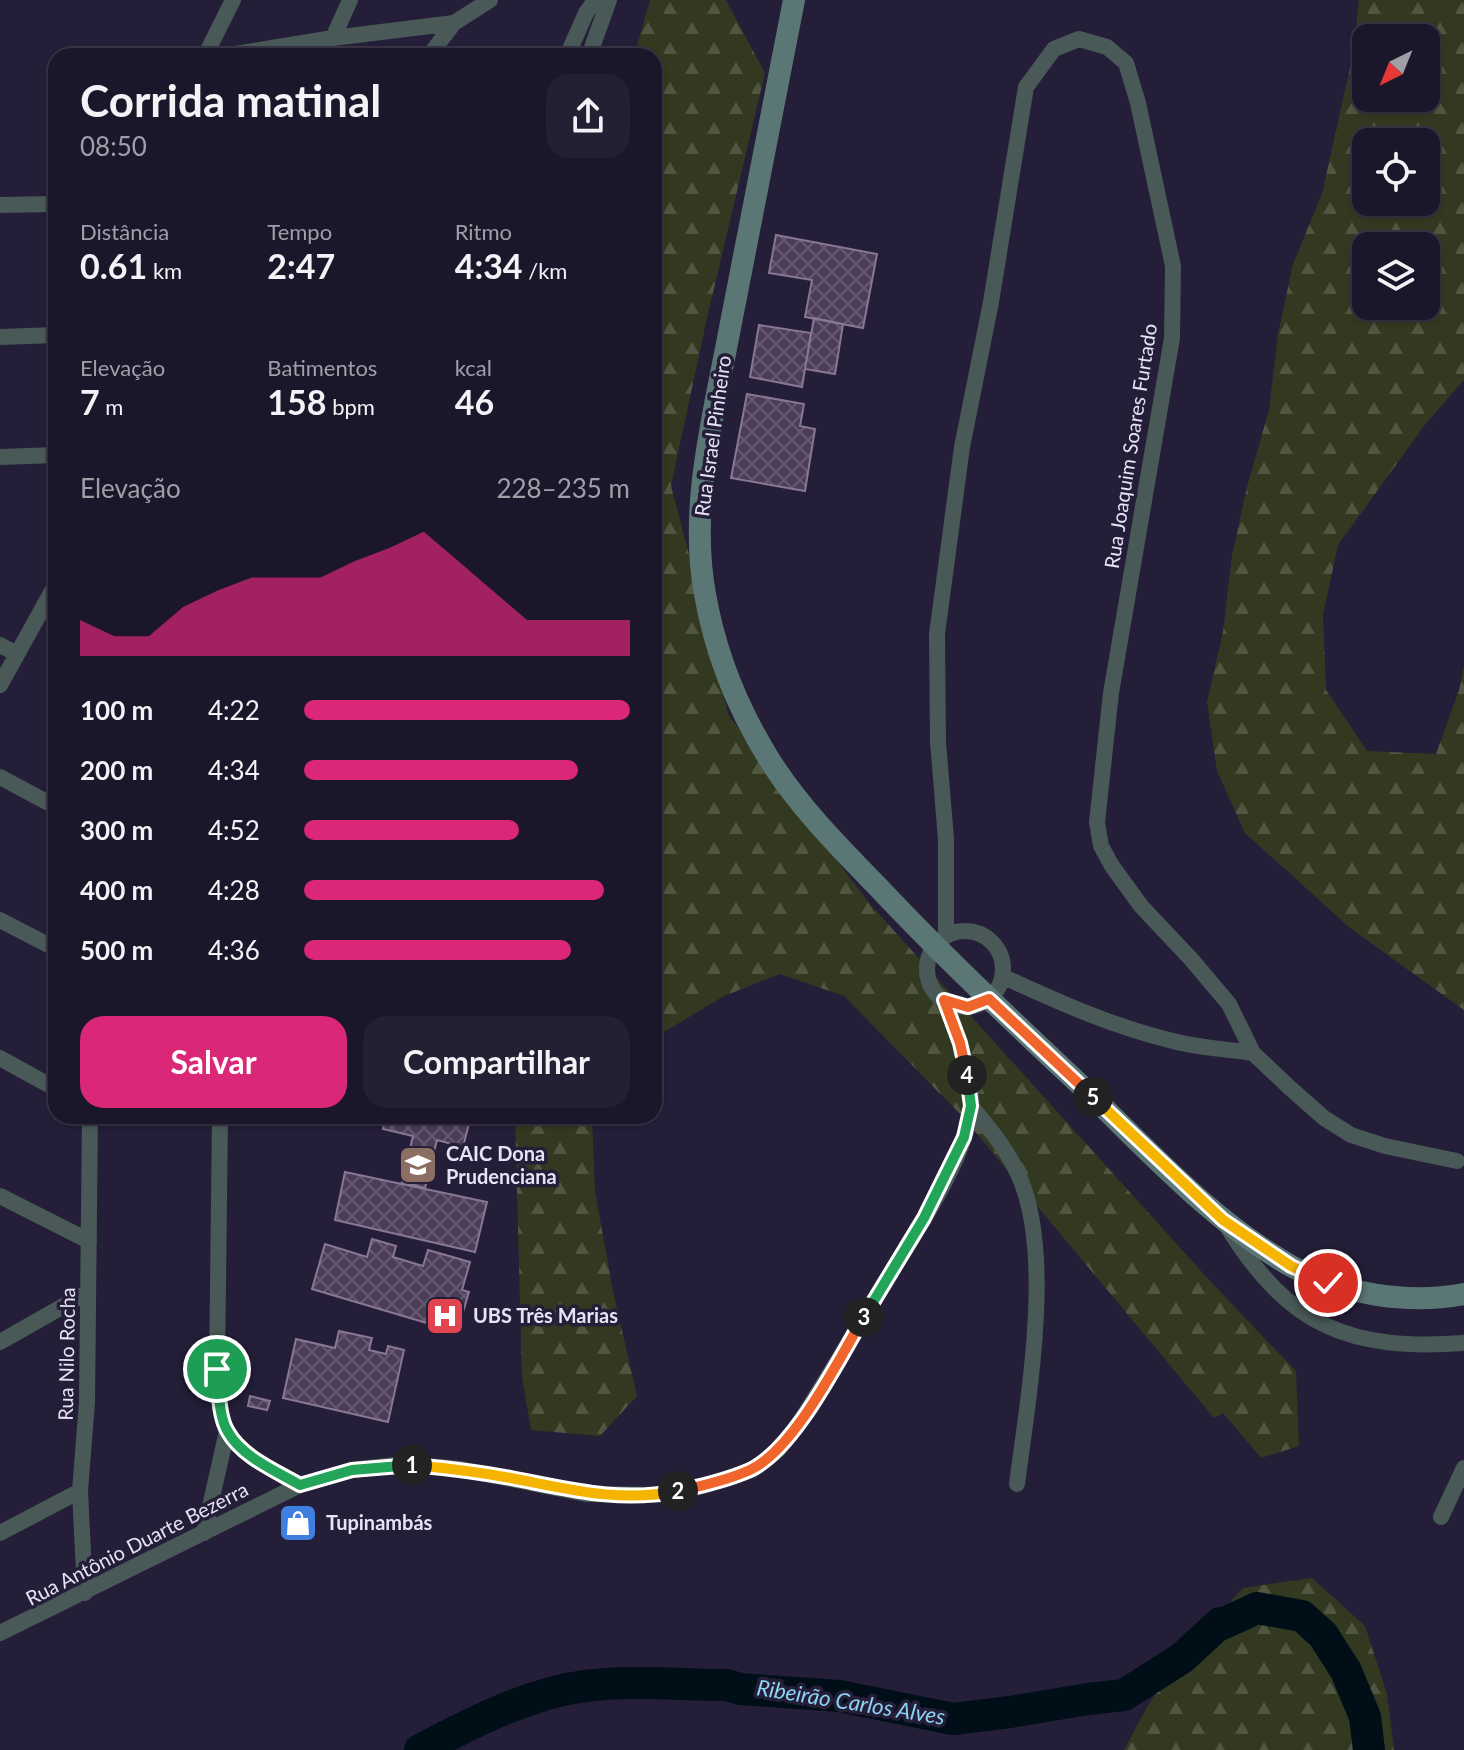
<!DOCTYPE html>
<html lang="pt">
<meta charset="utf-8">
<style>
:root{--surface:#1b162a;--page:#241f32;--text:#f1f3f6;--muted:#a09fa8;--line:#393547;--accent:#db2777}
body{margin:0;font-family:Lato,sans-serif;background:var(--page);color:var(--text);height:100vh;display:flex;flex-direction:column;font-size:30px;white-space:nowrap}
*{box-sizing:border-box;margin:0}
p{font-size:26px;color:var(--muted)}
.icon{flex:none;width:44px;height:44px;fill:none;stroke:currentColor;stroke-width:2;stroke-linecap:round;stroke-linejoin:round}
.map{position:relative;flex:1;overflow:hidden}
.details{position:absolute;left:48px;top:48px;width:614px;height:1076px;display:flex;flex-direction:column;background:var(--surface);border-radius:24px;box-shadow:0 2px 6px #0004,0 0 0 2px var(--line)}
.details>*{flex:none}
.needle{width:52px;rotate:223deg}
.buttons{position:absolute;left:1352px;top:24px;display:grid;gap:16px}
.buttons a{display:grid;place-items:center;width:88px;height:88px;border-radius:16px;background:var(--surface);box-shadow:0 2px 6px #0004,0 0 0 2px var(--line);font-size:40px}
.pin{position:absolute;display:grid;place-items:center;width:68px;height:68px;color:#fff;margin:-34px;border:4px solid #fff;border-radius:50%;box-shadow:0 2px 8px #0007}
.km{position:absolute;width:40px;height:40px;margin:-20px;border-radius:50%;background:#222;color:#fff;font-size:22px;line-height:40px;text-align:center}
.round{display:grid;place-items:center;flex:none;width:84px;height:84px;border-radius:24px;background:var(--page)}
.overview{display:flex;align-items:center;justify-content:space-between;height:136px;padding:0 32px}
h1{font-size:44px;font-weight:700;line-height:60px}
.metrics{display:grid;grid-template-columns:repeat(3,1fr);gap:12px;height:136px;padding:8px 32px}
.metrics div{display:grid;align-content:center}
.metrics b{font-size:34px;font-weight:700}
.metrics small{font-size:22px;font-weight:400}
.metrics p{font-size:22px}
.chart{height:224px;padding:16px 32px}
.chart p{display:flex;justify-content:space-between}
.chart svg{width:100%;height:144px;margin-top:8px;fill:var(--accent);opacity:.7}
.button{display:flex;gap:16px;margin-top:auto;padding:16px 32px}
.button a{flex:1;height:92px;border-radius:24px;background:var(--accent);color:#fff;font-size:32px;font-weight:700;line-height:92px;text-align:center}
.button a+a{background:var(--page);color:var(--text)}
ul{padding:0 32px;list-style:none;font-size:26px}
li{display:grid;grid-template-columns:128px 96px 1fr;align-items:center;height:60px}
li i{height:20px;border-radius:10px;background:var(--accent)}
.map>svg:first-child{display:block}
</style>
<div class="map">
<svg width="1464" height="1750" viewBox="0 0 1464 1750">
<defs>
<pattern id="forest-firs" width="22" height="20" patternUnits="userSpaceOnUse" patternTransform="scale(2)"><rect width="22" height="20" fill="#333920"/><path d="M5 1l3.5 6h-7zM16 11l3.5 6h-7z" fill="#515641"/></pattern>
<pattern id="building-cross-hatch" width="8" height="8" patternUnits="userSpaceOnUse" patternTransform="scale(2)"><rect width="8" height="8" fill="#4c3d57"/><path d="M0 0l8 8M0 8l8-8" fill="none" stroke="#665970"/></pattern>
</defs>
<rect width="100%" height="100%" fill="#241e38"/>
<!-- forest -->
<path fill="url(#forest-firs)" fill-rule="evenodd" d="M 650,0 L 726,0 L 765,73 L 707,318 L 671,486 L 706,619 L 728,714 L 869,903 L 1210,1281 L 1296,1371 L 1299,1446 L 1261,1458 L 1223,1413 L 1214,1418 L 963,1117 L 844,996 L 780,974 L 724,996 L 654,1038 L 654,56 L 634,56 Z
M 1359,0 L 1464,0 L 1464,380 L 1427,422 L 1338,545 L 1323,615 L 1326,690 L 1367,751 L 1436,754 L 1459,690 L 1464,665 L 1464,1010 L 1350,928 L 1245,833 L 1217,771 L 1207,702 L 1223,632 L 1232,556 L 1247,487 L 1269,410 L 1278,334 L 1293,264 L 1322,194 L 1353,54 ZM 1426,38 L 1426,98 L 1366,98 L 1366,38 ZM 1426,142 L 1426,202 L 1366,202 L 1366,142 ZM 1366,246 L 1426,246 L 1426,306 L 1366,306 Z
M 515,1116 L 592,1116 L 595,1191 L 613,1291 L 637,1396 L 600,1436 L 531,1430 L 522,1377 Z
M 1312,1578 L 1365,1626 L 1387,1694 L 1394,1750 L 1124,1750 L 1148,1705 L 1189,1647 L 1243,1588 Z"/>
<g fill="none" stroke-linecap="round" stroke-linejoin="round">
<!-- river -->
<path stroke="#000f17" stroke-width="32" d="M 420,1750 C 471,1723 529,1693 586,1686 C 633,1680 680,1685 727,1685 L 740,1689 L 839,1696 L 953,1719 L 1010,1712 L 1088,1699 L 1124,1695 L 1182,1658 L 1220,1623 L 1220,1625 L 1257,1608 L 1302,1616 L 1323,1635 L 1346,1671 L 1365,1717 L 1369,1750"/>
</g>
<!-- building -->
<path fill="url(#building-cross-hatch)" stroke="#887795" stroke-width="2" d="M 776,235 L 877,254 L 863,328 L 805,317 L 812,280 L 769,273 Z
M 814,318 L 843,324 L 835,374 L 805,369 Z
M 759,325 L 811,333 L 802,387 L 750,377 Z
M 747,394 L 804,404 L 800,426 L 815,429 L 805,491 L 731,478 Z
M 386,1116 L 471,1116 L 463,1147 L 437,1140 L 425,1188 L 402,1182 L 413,1136 L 383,1129 Z
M 345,1172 L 487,1202 L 475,1252 L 335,1220 Z
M 372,1239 L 396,1246 L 393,1257 L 423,1266 L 428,1250 L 470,1262 L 462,1290 L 469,1292 L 457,1332 L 312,1289 L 325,1244 L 367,1257 Z
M 339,1331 L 372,1338 L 369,1350 L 386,1354 L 388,1346 L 404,1350 L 388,1422 L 283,1398 L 296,1339 L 335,1348 Z
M 250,1396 L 270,1401 L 267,1410 L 248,1406 Z"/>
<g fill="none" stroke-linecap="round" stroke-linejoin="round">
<!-- minor -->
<path stroke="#485957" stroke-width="16" d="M 333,38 L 350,0
M 205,56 L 233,0
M 223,56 L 333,38 L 454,23
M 429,56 L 454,23 L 490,0
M 567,56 L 586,13 L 595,0
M 589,56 L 609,0
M 0,205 L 56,204
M 0,337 L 56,335
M 0,457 L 56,455
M 0,645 L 17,654
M 0,685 L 56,584
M 0,777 L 56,807
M 0,920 L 56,949
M927 969a38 38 0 1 1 76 0a38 38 0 1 1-76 0Z
M 946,935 L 946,839 L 938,742 L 937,634 L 962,447 L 991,302 L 1026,87 L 1054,49 L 1079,39 L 1107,47 L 1126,63 L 1138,103 L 1173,266 L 1172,338 L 1111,693 L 1097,822 L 1101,846 L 1112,866 L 1141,906 L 1191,959 L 1229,1004 L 1253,1053 L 1290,1088 L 1324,1118 L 1351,1135 L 1385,1146 L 1457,1161
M 1004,977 C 1058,1002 1114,1027 1173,1041 C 1199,1048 1227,1049 1253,1053
M 0,1058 L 56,1089
M 971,1106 C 989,1128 1007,1149 1019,1176 C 1054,1255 1028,1398 1017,1484
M 220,1116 L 217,1369 C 219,1388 218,1416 228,1432 C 242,1457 276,1471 300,1485
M 0,1196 L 89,1241
M 1228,1228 C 1290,1327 1350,1351 1464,1343
M 0,1342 L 88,1292
M 1441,1517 L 1464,1468
M 0,1533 L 80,1491
M 204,1533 L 227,1431
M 85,1593 L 80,1491 L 87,1402 L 90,1116
M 0,1633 L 300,1485 L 352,1470 L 403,1464 L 461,1469 L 586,1494 L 658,1495 L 703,1486 L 752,1470 L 778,1450 L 800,1422 C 831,1372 862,1321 892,1271 C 918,1228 967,1156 971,1107 C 973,1071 956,1033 944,1000"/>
<!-- secondary -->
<path stroke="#5b7775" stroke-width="22" d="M 794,0 C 772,111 750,222 729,333 C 713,418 689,508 705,594 C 715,652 738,709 769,759 C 799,807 840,848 879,888 C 941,954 1007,1016 1073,1078 C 1142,1143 1208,1219 1291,1266 C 1342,1294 1407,1305 1464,1294"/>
</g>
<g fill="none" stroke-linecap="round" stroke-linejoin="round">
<defs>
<path id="split-1" d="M 217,1369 C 219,1388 218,1416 228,1432 C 242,1457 276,1471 300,1485 L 352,1470 L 412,1465"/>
<path id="split-2" d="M 412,1465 C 446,1468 478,1472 511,1478 C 569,1489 619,1503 678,1491"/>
<path id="split-3" d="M 678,1491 C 702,1486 728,1480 750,1470 C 795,1449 838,1360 864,1317"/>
<path id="split-4" d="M 864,1317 L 924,1218 L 964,1137 L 971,1106 L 967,1075"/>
<path id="split-5" d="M 967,1075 L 960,1043 L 944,1000 L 968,1007 L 989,999 L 1093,1097"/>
<path id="split-6" d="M 1093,1097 L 1223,1220 L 1291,1266 L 1328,1283"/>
</defs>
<!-- split-1 casing -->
<use href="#split-1" stroke="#fff" stroke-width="16"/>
<!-- split-2 casing -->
<use href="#split-2" stroke="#fff" stroke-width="16"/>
<!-- split-3 casing -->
<use href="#split-3" stroke="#fff" stroke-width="16"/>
<!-- split-4 casing -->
<use href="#split-4" stroke="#fff" stroke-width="16"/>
<!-- split-5 casing -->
<use href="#split-5" stroke="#fff" stroke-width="16"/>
<!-- split-6 casing -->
<use href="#split-6" stroke="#fff" stroke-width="16"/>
<!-- split-1 -->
<use href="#split-1" stroke="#22a559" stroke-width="10"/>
<!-- split-2 -->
<use href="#split-2" stroke="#f5b400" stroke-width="10"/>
<!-- split-3 -->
<use href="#split-3" stroke="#f0652b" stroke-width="10"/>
<!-- split-4 -->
<use href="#split-4" stroke="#22a559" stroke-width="10"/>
<!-- split-5 -->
<use href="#split-5" stroke="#f0652b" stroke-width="10"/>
<!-- split-6 -->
<use href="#split-6" stroke="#f5b400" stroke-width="10"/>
</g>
<!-- icons -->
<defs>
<symbol id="school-square" viewBox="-11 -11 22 22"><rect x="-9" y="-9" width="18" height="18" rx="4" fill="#8d6e63" stroke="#241e38"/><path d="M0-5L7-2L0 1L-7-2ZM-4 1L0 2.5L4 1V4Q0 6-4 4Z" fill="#fff"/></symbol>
<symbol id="hospital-square" viewBox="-11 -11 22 22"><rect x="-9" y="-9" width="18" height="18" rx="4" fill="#e0444e" stroke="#241e38"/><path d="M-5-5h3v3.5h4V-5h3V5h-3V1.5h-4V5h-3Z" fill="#fff"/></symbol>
<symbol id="shop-square" viewBox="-11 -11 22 22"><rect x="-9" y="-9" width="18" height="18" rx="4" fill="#3f7fe0" stroke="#241e38"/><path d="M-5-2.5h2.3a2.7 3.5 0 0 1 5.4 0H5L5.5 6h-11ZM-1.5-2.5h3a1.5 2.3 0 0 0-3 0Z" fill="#fff"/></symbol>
</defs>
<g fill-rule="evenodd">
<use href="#school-square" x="396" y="1143" width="44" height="44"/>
<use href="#hospital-square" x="423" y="1294" width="44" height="44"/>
<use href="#shop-square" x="276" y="1501" width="44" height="44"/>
</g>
<g text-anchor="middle" stroke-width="7" stroke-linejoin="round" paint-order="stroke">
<!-- street labels -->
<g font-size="20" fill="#e7e3f5" stroke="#241e38">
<text transform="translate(713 436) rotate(-82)" y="7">Rua Israel Pinheiro</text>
<text transform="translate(1131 446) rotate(-81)" y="7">Rua Joaquim Soares Furtado</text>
<text transform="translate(67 1354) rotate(-89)" y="7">Rua Nilo Rocha</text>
<text transform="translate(137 1544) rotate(-27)" y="7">Rua Antônio Duarte Bezerra</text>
</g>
<!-- poi labels -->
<g font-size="20" font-weight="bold" fill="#e7e3f5" stroke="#241e38" text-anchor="start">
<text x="446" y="1161">CAIC Dona<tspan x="446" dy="23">Prudenciana</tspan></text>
<text x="473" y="1323">UBS Três Marias</text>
<text x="326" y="1530">Tupinambás</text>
</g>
<!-- water labels -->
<g font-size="22" font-style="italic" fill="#8dd3f3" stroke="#241e38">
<text transform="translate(851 1702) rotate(9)" y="8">Ribeirão Carlos Alves</text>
</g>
</g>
</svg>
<div class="buttons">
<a><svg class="needle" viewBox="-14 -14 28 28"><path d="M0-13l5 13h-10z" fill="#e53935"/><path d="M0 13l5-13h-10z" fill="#a09fa8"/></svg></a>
<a><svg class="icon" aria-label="locate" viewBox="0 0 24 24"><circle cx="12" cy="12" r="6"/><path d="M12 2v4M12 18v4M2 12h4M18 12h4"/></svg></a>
<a><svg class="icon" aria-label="layers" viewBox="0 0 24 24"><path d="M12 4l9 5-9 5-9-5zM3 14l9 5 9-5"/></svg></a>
</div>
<div class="pin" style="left:217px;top:1369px;background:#1e9e55"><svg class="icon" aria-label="arrive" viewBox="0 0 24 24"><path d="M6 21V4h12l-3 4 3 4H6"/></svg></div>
<div class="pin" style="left:1328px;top:1283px;background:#d93025"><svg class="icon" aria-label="check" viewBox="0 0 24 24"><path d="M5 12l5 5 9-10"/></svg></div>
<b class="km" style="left:412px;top:1465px">1</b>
<b class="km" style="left:678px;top:1491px">2</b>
<b class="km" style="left:864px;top:1317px">3</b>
<b class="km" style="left:967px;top:1075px">4</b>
<b class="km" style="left:1093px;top:1097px">5</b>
<section class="details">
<div class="overview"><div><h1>Corrida matinal</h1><p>08:50</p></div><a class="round"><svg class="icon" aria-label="share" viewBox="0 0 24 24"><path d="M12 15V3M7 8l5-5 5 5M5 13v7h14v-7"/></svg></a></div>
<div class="metrics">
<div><p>Distância</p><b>0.61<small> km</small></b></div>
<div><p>Tempo</p><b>2:47</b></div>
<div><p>Ritmo</p><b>4:34<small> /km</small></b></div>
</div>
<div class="metrics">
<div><p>Elevação</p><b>7<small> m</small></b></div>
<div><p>Batimentos</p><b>158<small> bpm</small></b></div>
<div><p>kcal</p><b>46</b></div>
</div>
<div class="chart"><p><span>Elevação</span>228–235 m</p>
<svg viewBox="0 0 160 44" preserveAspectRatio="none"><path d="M0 44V33L10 38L20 38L30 29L40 24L50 20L60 20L70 20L80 15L90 11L100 6L110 15L120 24L130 33L140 33L150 33L160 33V44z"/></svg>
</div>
<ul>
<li><b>100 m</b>4:22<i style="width:100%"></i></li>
<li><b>200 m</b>4:34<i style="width:84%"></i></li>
<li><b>300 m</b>4:52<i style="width:66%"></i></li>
<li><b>400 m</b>4:28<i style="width:92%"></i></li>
<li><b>500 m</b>4:36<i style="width:82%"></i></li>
</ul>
<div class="button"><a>Salvar</a><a>Compartilhar</a></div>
</section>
</div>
